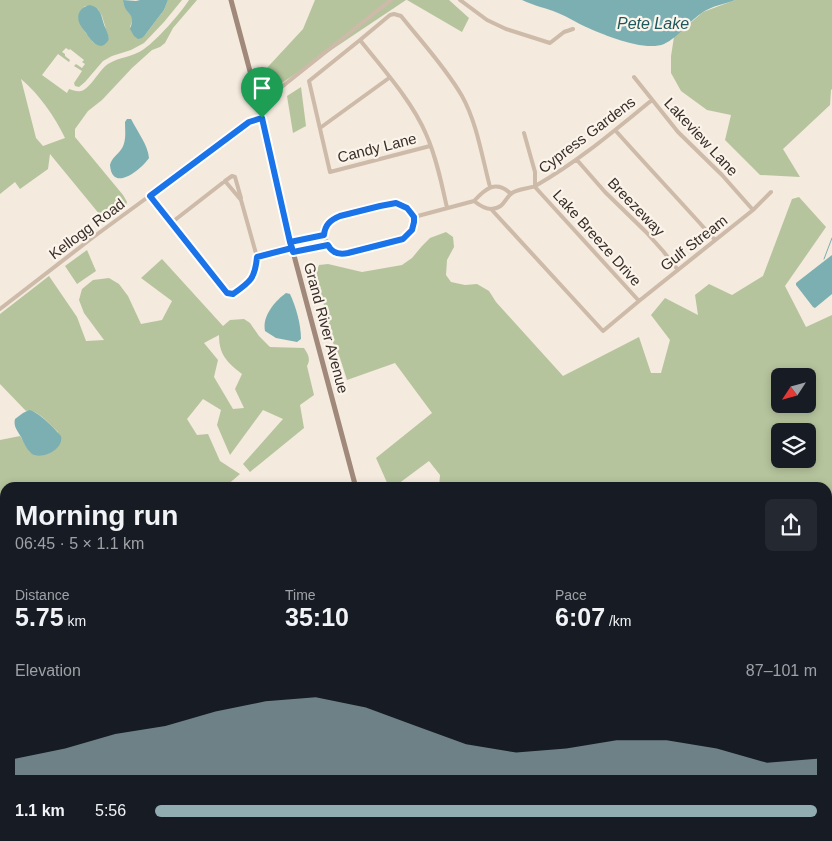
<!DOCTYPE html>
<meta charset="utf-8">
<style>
:root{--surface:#171b24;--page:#242831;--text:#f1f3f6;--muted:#9ea1a6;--accent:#92adb1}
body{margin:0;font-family:Helvetica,sans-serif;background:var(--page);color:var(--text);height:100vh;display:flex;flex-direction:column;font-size:19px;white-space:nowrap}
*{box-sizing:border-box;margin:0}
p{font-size:16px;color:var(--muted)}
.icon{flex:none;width:28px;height:28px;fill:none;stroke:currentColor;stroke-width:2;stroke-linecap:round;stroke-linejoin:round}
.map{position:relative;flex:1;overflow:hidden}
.panel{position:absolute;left:0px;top:482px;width:832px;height:359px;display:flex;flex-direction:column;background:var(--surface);border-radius:15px 15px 0 0;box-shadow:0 2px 8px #0003}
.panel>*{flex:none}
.needle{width:32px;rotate:234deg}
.tools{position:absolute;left:771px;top:368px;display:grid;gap:10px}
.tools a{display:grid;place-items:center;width:45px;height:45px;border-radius:8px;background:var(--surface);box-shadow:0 2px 8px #0003;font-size:25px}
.pin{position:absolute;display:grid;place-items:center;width:42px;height:42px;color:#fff;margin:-51px -21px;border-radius:50% 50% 50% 0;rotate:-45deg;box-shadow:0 0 5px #0007}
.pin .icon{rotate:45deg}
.round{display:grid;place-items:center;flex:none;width:52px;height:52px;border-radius:8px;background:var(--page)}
.headline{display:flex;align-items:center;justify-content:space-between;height:85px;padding:0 15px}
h1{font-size:28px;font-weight:700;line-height:38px}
.metrics{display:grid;grid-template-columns:repeat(3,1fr);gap:8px;height:85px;padding:5px 15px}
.metrics div{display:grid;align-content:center}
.metrics b{font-size:25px;font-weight:700}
.metrics small{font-size:14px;font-weight:400}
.metrics p{font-size:14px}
.chart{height:140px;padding:10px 15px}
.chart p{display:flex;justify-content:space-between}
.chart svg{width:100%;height:90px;margin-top:5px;fill:var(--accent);opacity:.7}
ul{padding:0 15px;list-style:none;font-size:16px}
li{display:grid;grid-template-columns:80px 60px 1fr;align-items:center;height:38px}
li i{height:12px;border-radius:6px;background:var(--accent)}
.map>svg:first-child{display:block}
</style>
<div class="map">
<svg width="832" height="841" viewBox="0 0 832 841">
<rect width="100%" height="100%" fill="#f4eade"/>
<!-- green -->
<path fill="#b6c49d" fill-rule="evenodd" d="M 0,0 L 123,0 C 123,9 130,12 133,19 L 130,27 L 145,35 L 164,10 L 168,0 L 182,0 L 164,22 L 144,43 L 131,50 L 112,56 L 103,61 L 85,82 L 79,87 L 75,86 L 74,83 L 82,71 L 74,66 L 76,64 L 82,68 L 85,64 L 82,62 L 84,60 L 70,49 L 69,50 L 66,48 L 62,52 L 65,54 L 65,56 L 70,60 L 69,62 L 58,54 L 42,75 L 67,93 L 69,89 C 73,90 77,92 81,91 C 90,89 99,70 108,64 C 119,57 133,57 144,49 C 157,40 180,14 189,0 L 197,0 L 173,28 L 165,43 L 160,47 L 152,50 L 132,68 L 102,100 L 88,111 L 75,129 L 75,137 L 123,195 L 127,202 L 126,205 L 121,206 L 105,221 L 50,154 L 48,169 L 20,189 L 15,182 L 0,194 ZM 85,6 L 98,9 L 102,16 L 109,39 L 100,46 L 93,42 L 83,29 L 80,12 ZM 21,79 C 39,94 55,117 65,138 L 43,146 L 36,138 Z
M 315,0 L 406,0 L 273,89 L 265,70 L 303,29 Z
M 407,0 L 449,0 L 469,18 L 462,32 Z
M 735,0 L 832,0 L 832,89 L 831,90 L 830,105 L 783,149 L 800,177 L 760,175 L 725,140 L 731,115 L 707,110 L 681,91 L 671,73 L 671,56 L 674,37 L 703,12 Z
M 301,87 L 306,126 L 293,133 L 287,96 Z
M 799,197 L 826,227 L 785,286 L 806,327 L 832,315 L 832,593 L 828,591 L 828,488 L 439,487 L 440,475 L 429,461 L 394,487 L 389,487 L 376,458 L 432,413 L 395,363 L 347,380 L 339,355 L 334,346 L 316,273 L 319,265 L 328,264 L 362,272 L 402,265 L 412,258 L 422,246 L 430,238 L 446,232 L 453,237 L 454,247 L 447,260 L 446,275 L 451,282 L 465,285 L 477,284 L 489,291 L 496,302 L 563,376 L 639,337 L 651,373 L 661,373 L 670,340 L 651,315 L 665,298 L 698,315 L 695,295 L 709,284 L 732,295 L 763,276 L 792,199 ZM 808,376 L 808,404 L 780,404 L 780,376 ZM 808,431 L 808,459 L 780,459 L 780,431 Z
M 87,250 L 96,271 L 77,284 L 65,266 Z
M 162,259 L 223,326 L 230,320 L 244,319 L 250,323 L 259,336 L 270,347 L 304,348 C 308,354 311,359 307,366 L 314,395 L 300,405 L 304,428 L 250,472 L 243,464 L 283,419 L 263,410 L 230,455 L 217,425 L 221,410 L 203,399 L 187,419 L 197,435 L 208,434 L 220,461 L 240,474 L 225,487 L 5,488 L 5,836 L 133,836 L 129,841 L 0,841 L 0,440 L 20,436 L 30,452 L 42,455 L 54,450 L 58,432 C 49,424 38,409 26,411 L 0,384 L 0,314 L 49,276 L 77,317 L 86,341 L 104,340 L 84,313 L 79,300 L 82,289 L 93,280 L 109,278 L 119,284 L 128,296 L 141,324 L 162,320 L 172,301 L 141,278 ZM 219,335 C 219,355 227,362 242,374 L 235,389 L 244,408 L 233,409 L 214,377 L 218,360 L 204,343 Z
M 828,624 L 832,624 L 832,699 L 828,703 Z
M 828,786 L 832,792 L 832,841 L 798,841 L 794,836 L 828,836 Z"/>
<!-- water -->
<path fill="#7bafb2" d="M 123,0 L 136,1 L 140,0 L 168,0 L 164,10 L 145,35 L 142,38 L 138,39 L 134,36 L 130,29 C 137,11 124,16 123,0 Z
M 522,0 L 735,0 C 725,4 712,6 703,12 C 689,21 679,37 664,44 C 645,52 604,35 586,27 C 577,23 568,17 558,13 C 547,8 534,6 522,0 Z
M 90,5 C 102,8 101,17 105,27 C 107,31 108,34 109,39 C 102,52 94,44 88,36 C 86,32 83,30 81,26 C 75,17 79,7 90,5 Z
M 127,119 L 131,119 C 137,131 148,145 149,158 C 141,170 112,193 110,165 C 112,158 116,156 120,151 C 127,143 125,131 125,122 Z
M 832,255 L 832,294 L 815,308 L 813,307 L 796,285 L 796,283 Z
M 286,293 L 290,294 C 296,307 301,324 301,339 L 297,342 L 276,338 L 265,331 C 262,316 275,301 286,293 Z
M 29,410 C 39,412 54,428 61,436 C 64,449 43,460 32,454 C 27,450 24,443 21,437 C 18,431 13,427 15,419 L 23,413 Z"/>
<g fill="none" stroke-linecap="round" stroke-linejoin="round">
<!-- stream -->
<path stroke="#7bafb2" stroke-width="1" d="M 824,259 L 832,238"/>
<!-- minor -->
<path stroke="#cdbaa9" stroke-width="4" d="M 460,0 L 487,20 L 506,29 L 550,43 L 564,32 L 573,29
M 360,40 C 383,69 412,101 426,134 C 436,156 442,185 447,208
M 634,77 L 678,132 L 722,175 L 753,210
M 259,105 L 391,0
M 320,128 L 389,78
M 615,130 C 648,167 682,203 715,240
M 524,133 L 535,172 L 535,187 L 639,301
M 430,146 L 330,172 L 309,81 L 360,40 L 390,15 L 394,14 L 401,16 C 421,41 446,68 462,96 C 477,123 482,157 490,187
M 577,160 L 605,192 L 646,232 L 663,251 L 678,270
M 225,181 L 232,176 L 235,177 L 241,198
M 150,196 L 227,293 L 233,295 L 250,281 L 256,270 L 257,257 L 241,200 L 225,181 L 171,223
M 474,201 C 479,205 485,209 491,209 C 505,208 504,199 512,193 C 519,188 530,189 537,185 C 579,161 615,130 652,100
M 474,201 C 485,189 496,179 511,194
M 491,209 L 603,331 L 639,301 L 753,210 L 771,192
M 414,217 L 474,201
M 324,235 C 329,249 332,256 348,253 L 403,239 L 412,230 L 414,222 L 414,217
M 324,235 C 325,229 328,222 334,219 C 340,215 388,203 396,203 C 403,204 410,211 414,217
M 290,242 L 324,235
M 293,252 L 328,245
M 257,257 L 292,248
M 0,309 L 92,238 L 249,123 L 262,118
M 789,836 L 792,841"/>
<!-- tertiary -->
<path stroke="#cdbaa9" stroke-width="4.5" d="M 828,722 L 832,718
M 405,841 L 436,836
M 676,841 L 682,836"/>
<!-- secondary -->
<path stroke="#a0887a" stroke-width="5" d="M 231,0 L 259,105 L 292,248 L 356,488
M 458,836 L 460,841"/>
</g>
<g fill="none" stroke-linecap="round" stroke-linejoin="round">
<defs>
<path id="route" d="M 262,118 L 290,242 L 293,252 L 328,245 C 332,253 339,255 348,253 L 403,239 L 412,230 L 414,222 L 414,217 L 411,213 L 407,208 L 396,203 L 380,206 L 340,216 C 330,220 325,225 324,235 L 290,242 L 292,248 L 257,257 C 255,279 250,282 233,294 L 227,293 L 150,196 L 249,122 L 262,118"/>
</defs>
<!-- route casing -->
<use href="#route" stroke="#fff" stroke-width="10"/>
<!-- route -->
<use href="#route" stroke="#1a73e8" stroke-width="6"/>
</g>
<g text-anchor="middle" stroke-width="4.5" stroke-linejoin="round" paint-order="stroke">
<!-- street labels -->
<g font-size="15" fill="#392e29" stroke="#fbf4eb">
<text transform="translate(587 135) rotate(-37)" y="5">Cypress Gardens</text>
<text transform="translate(701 137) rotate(47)" y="5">Lakeview Lane</text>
<text transform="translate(377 148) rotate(-14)" y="5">Candy Lane</text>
<text transform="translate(636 207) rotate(46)" y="5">Breezeway</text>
<text transform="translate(87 229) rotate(-37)" y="5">Kellogg Road</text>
<text transform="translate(597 238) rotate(48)" y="5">Lake Breeze Drive</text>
<text transform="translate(694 243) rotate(-38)" y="5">Gulf Stream</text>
<text transform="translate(326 328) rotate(75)" y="5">Grand River Avenue</text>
</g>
<!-- water labels -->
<g font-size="16" font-style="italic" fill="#1d585d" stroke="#fbf4eb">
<text x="653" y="29">Pete Lake</text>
</g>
</g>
</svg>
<div class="tools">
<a><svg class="needle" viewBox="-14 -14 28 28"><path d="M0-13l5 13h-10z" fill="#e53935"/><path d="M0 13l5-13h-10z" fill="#9ea1a6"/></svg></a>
<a><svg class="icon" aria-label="layers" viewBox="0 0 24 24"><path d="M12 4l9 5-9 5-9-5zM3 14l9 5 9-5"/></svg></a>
</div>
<div class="pin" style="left:262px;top:118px;background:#1e9e55"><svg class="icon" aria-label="arrive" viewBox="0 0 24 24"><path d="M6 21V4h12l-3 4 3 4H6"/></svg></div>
<section class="panel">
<div class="headline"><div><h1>Morning run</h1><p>06:45 · 5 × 1.1 km</p></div><a class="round"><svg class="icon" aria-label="share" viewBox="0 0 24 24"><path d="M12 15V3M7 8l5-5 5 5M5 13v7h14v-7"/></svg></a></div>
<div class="metrics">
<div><p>Distance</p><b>5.75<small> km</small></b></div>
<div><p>Time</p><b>35:10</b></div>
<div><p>Pace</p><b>6:07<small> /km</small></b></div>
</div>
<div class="chart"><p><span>Elevation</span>87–101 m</p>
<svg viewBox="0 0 160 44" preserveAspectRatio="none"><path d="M0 44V36L10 31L20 24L30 20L40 13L50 8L60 6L70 11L80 20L90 29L100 33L110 31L120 27L130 27L140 31L150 38L160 36V44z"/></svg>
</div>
<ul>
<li><b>1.1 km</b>5:56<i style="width:100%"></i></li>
</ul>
</section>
</div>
